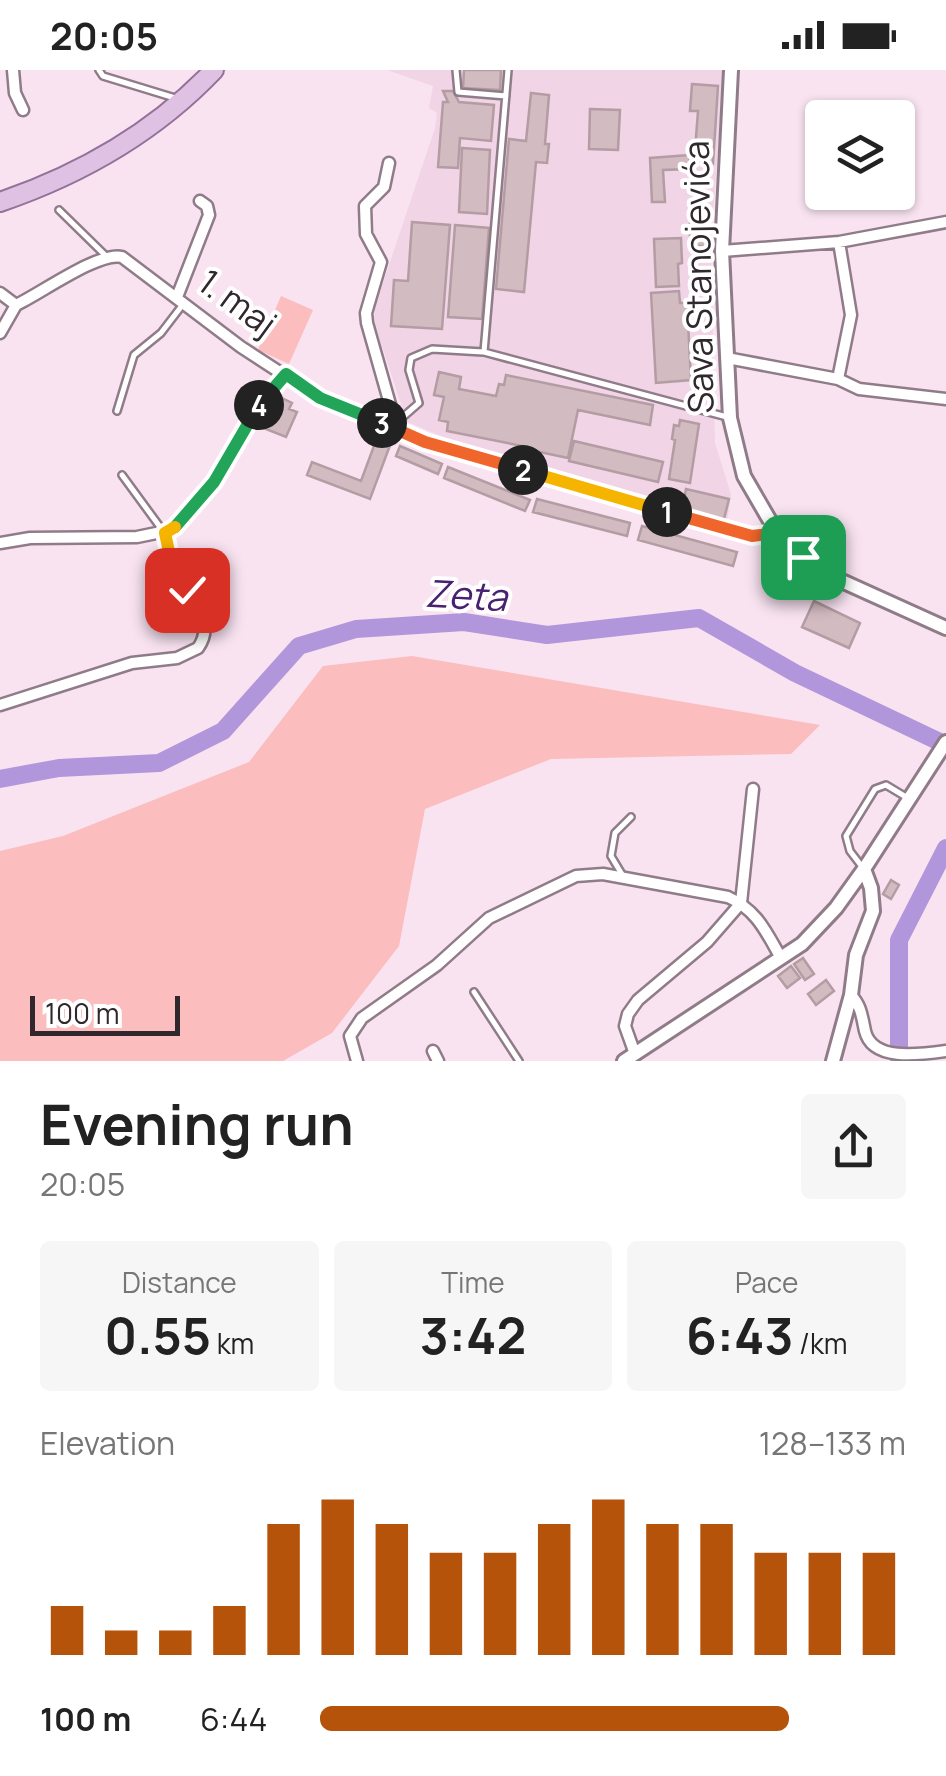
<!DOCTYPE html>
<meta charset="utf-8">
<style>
:root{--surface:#fff;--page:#f6f6f6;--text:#222;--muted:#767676;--accent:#b45309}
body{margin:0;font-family:Manrope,sans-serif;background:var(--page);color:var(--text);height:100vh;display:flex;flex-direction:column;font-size:38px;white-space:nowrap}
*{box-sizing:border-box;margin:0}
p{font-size:32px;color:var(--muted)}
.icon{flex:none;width:55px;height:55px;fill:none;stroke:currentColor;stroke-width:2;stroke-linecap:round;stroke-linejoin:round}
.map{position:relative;height:991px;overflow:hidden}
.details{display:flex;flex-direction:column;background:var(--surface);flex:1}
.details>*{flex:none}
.fabs{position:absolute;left:805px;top:30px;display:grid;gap:20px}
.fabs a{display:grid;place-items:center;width:110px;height:110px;border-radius:10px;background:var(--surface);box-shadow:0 2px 8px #0004;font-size:50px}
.scale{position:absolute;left:30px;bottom:25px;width:150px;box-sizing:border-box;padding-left:10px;border:5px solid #30282d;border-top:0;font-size:28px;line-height:35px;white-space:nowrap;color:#30282d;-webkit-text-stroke:8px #fff;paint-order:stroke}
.pin{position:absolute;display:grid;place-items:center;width:85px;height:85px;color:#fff;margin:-42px;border-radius:20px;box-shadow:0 5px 15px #0006}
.km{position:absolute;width:50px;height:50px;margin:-25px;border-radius:50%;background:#222;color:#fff;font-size:28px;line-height:50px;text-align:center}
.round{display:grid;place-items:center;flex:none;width:105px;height:105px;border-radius:10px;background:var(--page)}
.summary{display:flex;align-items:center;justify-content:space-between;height:170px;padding:0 40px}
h1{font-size:55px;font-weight:700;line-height:75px}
.stats{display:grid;grid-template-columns:repeat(3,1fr);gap:15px;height:170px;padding:10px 40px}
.stats div{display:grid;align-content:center;border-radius:10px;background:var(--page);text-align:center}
.stats b{font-size:50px;font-weight:700}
.stats small{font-size:28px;font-weight:400}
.stats p{font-size:28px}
.chart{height:280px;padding:20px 40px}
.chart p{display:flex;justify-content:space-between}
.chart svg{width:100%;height:180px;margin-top:10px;stroke:var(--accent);stroke-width:6}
ul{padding:0 40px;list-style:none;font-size:32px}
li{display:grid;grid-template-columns:160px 120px 1fr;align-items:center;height:75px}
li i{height:25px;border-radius:12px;background:var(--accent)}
.status{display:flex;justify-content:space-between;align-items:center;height:70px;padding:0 50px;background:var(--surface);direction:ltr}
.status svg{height:28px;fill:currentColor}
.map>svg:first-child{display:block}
</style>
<div class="status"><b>20:05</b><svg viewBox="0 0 49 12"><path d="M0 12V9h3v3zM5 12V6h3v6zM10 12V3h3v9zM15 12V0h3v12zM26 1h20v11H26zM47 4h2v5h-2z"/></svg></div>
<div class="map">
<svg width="946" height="991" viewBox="0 0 946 991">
<rect width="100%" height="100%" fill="#f9e3f1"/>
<!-- built -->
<path fill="#f1d4e6" d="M 387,0 L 724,0 L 711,172 L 715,373 L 731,424 L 727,453 L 455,372 L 407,352 L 375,255 L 374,240 L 435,58 L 437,43 L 429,38 L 433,16 Z"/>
<!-- green -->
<path fill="#fbbdbe" d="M 281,226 L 313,240 L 289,294 L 258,280 Z
M 412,586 L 820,655 L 791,684 L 551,689 L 425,739 L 399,876 L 332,963 L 283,991 L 0,991 L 0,781 L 63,766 L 249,692 L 323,596 Z"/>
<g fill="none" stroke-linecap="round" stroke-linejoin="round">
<!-- river -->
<path stroke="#b296db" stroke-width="18" d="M 0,709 L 59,698 L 159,693 L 223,661 L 299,576 L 356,559 L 464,552 L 547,565 L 699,548 L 795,603 L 946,675
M 899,991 L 899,870 L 946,778"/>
</g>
<!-- building -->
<path fill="#d3bbc2" stroke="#b49ca3" stroke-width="2.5" d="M 464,0 L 501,0 L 500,20 L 463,18 Z
M 692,14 L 718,16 L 713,94 L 694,93 L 698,41 L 690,41 Z
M 443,21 L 453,21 L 459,32 L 494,35 L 491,71 L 460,68 L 458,98 L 438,97 L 443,32 L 448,32 Z
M 531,23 L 549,25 L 545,74 L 549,74 L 547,93 L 536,92 L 524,222 L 496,219 L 509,69 L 526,71 Z
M 590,39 L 620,40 L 618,80 L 589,79 Z
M 462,78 L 490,80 L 487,144 L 459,142 Z
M 689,85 L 690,99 L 663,100 L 665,132 L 652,132 L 650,88 Z
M 706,131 L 707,176 L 690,176 L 690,132 Z
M 412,152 L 450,155 L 442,259 L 391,256 L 394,210 L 408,211 Z
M 455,155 L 489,158 L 482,249 L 448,247 Z
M 681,168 L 682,193 L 678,194 L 679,216 L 656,217 L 654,169 Z
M 679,221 L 680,233 L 687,233 L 691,310 L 656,313 L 651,223 Z
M 439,302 L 461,307 L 459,319 L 496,326 L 499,314 L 504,315 L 506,305 L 653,335 L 650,355 L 578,340 L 568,388 L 535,381 L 533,392 L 519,389 L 522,376 L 447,361 L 448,352 L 439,350 L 444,327 L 434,325 Z
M 280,327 L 292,333 L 289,339 L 297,342 L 286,367 L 266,359 Z
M 680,350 L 699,354 L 690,413 L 669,409 L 675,370 L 672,369 L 674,355 L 679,356 Z
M 378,365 L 392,370 L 370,429 L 307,405 L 312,392 L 361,411 Z
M 574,371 L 663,392 L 658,412 L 569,391 Z
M 400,376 L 442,394 L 438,404 L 396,386 Z
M 448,397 L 530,430 L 525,441 L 444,408 Z
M 686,419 L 729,429 L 724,449 L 682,439 Z
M 537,429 L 630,453 L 627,466 L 533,442 Z
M 642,456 L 737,482 L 733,496 L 638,470 Z
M 814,531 L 860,553 L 849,578 L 802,557 Z
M 891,810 L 899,815 L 891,829 L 883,824 Z
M 803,888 L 814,904 L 805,910 L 794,894 Z
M 791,896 L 800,908 L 787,918 L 778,906 Z
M 826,910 L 834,921 L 816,935 L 808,924 Z"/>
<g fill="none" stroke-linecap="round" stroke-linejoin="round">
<defs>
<path id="service" d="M 99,0 L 103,6 L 175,28
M 456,0 L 458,22 L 506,26
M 508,0 L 484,282 L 727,347
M 59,140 L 106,186
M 117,341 L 134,285 L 161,263 L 184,233
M 396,353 L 419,333 L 409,300 L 411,288 L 432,279 L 483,282
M 122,405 L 163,461
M 863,798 L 850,781 L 846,766 L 875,719 L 886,715 L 906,727
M 623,806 L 611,786 L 615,763 L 631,747
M 474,922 L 519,991"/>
<path id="minor" d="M 13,0 L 15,23 L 23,40
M 389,93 L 384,117 L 365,136 L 366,164 L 381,192 L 366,243 L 367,253 L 397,359
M 722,181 L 839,172 L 946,152
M 0,223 L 16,235 C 40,224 99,181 122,187 L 241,277 L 321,329 L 425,372 L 752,466 L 777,463
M 177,227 L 209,145 L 207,136 L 200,131
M 0,263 L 16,235
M 727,288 L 838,309 L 859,319 L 946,329
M 838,309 L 851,245 L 839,172
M 0,473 L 30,468 L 137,467 L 171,460 L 215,412 L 263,329 L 287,304
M 0,635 L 132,593 L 177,588 L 198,578 C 216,552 193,532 180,511 C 172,496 168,480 165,463
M 851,925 C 861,935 862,947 865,961 C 872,991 917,985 946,981
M 433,981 L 438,991
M 635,984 L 625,956 L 628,944 L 638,930 L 707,872 L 741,833 L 753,719
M 357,991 L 350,966 L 362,948 L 437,895 L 489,848 L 576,806 L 603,804 L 728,827 C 757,840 766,862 781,888"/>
<path id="tertiary" d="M 731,0 L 722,181 L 730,348 L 744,406 L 777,463 L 824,503 L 946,558
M 624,991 L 802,874 L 836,838 L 864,799 L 946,672
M 833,991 L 851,925 L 856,885 L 873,841 L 871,818 L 864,799"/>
<path id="primary" d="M 0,132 C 82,104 154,63 214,0"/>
</defs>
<!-- service casing -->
<use href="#service" stroke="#907c88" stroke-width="10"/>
<!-- minor casing -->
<use href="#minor" stroke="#907c88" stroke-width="15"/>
<!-- tertiary casing -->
<use href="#tertiary" stroke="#907c88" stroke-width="18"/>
<!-- primary casing -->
<use href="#primary" stroke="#937198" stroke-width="22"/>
<!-- service -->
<use href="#service" stroke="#fff" stroke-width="5"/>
<!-- minor -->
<use href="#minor" stroke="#fff" stroke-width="10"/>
<!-- tertiary -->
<use href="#tertiary" stroke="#fff" stroke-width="12"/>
<!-- primary -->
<use href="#primary" stroke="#dfc1e4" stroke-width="18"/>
</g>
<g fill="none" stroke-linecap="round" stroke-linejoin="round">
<defs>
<path id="split-1" d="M 667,442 L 752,466 L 777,463 L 803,487"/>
<path id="split-2" d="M 523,400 L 667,442"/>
<path id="split-3" d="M 382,353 L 425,372 L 523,400"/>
<path id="split-4" d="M 259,335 L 286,304 L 320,328 L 382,353"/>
<path id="split-5" d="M 175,457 L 214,412 L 259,335"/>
<path id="split-6" d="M 175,457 L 165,463 L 171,491 L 187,520"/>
</defs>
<!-- split-1 casing -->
<use href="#split-1" stroke="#fff" stroke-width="20"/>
<!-- split-2 casing -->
<use href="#split-2" stroke="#fff" stroke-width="20"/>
<!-- split-3 casing -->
<use href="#split-3" stroke="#fff" stroke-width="20"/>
<!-- split-4 casing -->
<use href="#split-4" stroke="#fff" stroke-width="20"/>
<!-- split-5 casing -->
<use href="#split-5" stroke="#fff" stroke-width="20"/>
<!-- split-6 casing -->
<use href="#split-6" stroke="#fff" stroke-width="20"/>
<!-- split-1 -->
<use href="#split-1" stroke="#f0652b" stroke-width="12"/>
<!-- split-2 -->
<use href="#split-2" stroke="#f5b400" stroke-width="12"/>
<!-- split-3 -->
<use href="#split-3" stroke="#f0652b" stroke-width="12"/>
<!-- split-4 -->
<use href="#split-4" stroke="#22a559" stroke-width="12"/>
<!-- split-5 -->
<use href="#split-5" stroke="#22a559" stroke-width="12"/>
<!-- split-6 -->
<use href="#split-6" stroke="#f5b400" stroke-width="12"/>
</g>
<g text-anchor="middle" stroke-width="8" stroke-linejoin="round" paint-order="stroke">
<!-- street labels -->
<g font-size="35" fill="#30282d" stroke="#fff">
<text transform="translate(699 207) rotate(-91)" y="12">Sava Stanojevića</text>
<text transform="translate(237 233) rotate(36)" y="12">1. maj</text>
</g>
<!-- water labels -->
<g font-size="38" font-style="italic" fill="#482171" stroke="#fff">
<text transform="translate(466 526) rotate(3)" y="13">Zeta</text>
</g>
</g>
</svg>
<div class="fabs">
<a><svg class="icon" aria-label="layers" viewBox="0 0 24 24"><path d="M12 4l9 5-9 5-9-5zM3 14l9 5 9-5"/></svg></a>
</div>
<div class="scale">100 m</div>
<div class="pin" style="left:803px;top:487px;background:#1e9e55"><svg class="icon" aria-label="arrive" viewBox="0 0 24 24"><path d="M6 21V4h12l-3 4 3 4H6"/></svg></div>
<div class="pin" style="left:187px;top:520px;background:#d93025"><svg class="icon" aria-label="check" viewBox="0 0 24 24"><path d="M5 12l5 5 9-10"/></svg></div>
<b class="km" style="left:667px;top:442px">1</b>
<b class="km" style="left:523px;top:400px">2</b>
<b class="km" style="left:382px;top:353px">3</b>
<b class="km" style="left:259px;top:335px">4</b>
</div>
<section class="details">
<div class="summary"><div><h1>Evening run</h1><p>20:05</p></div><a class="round"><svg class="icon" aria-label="share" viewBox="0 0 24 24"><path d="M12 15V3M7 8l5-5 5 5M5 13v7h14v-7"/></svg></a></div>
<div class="stats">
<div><p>Distance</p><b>0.55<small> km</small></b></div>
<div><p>Time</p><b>3:42</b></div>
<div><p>Pace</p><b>6:43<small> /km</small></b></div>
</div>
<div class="chart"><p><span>Elevation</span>128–133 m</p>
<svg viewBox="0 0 160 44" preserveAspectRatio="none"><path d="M5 44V32M15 44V38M25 44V38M35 44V32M45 44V12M55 44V6M65 44V12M75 44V19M85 44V19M95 44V12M105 44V6M115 44V12M125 44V12M135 44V19M145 44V19M155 44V19"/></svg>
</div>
<ul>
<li><b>100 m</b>6:44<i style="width:80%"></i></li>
</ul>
</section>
